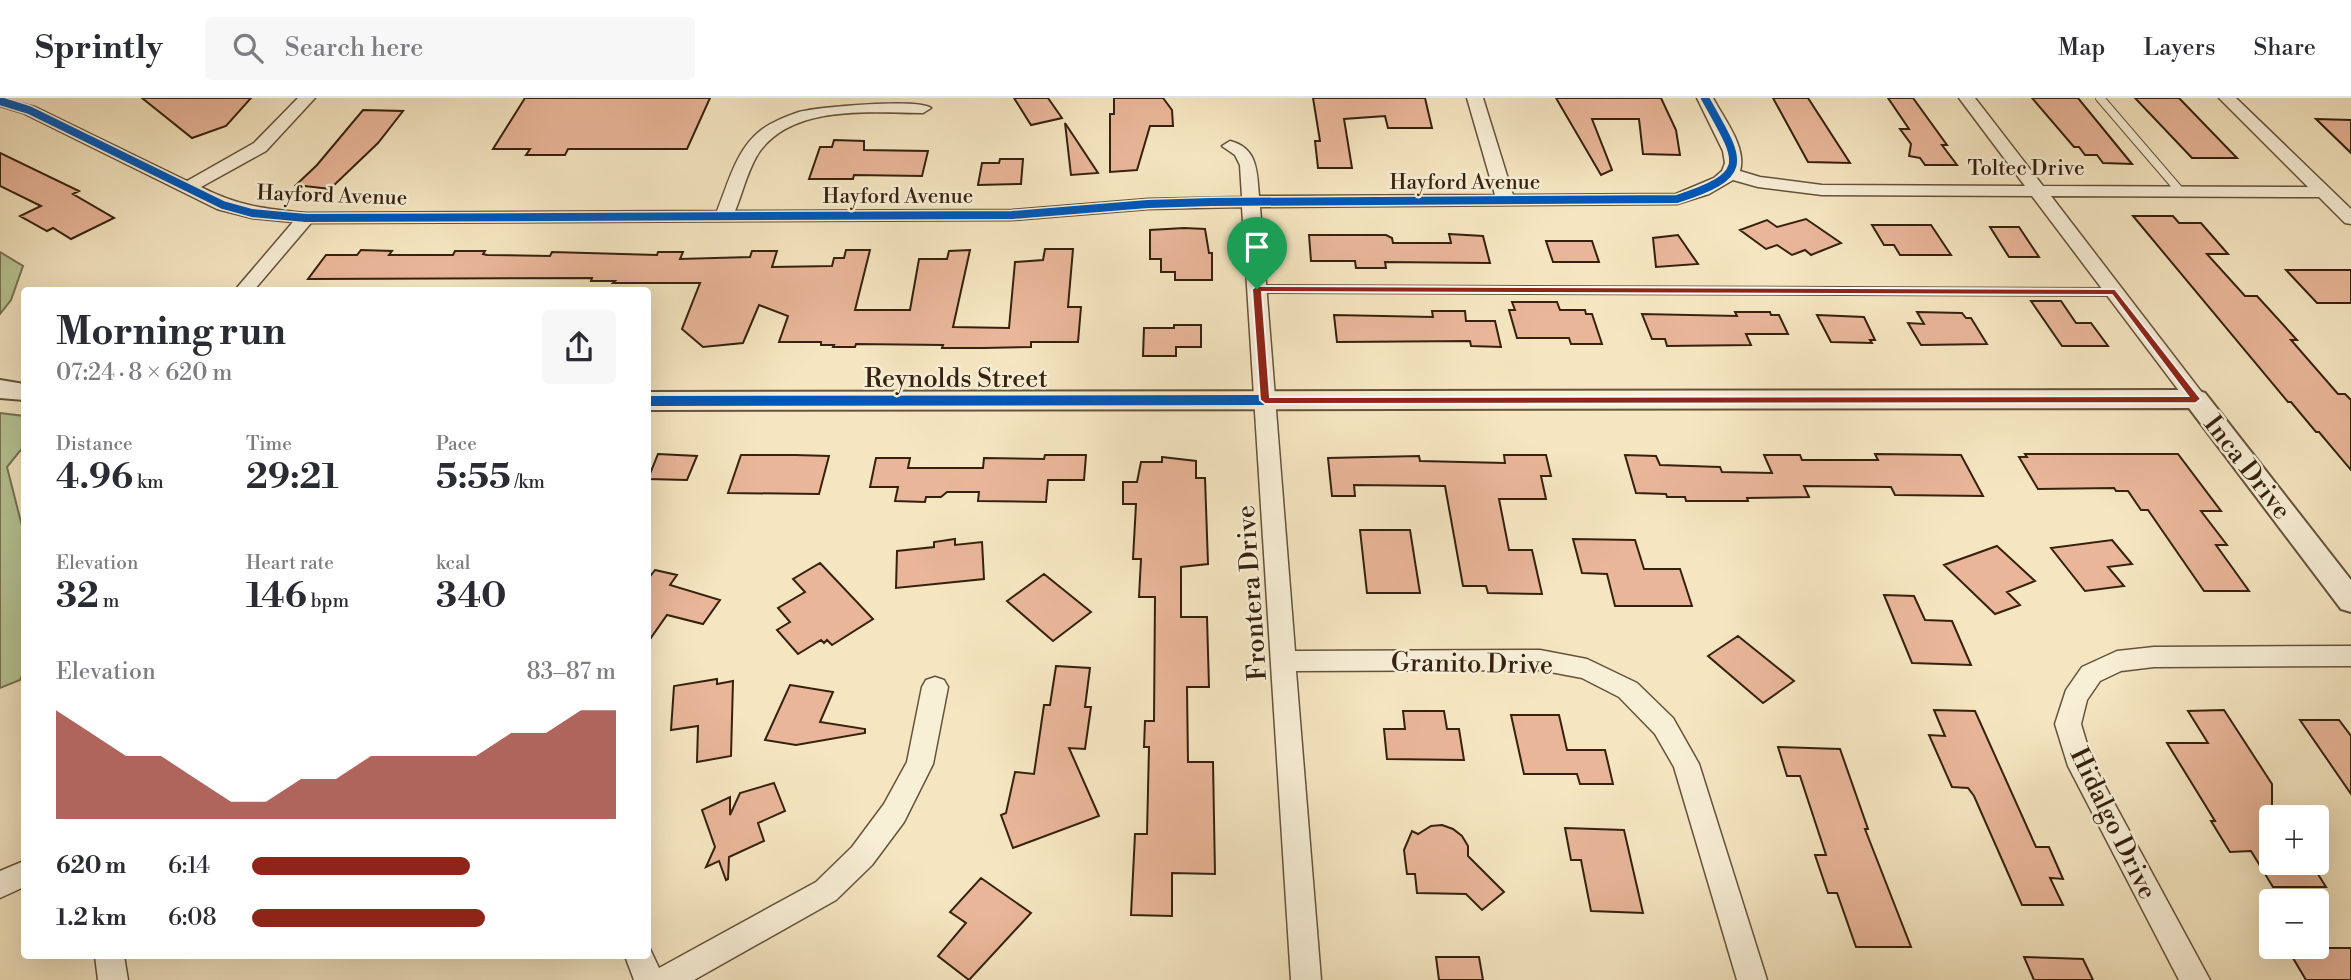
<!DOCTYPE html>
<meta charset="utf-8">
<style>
:root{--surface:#fff;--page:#f7f7f7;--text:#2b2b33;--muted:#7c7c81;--line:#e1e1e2;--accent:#8f2418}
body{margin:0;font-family:"Libre Bodoni",serif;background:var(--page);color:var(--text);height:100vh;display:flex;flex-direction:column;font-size:26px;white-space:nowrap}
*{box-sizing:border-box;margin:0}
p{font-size:23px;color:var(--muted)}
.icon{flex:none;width:38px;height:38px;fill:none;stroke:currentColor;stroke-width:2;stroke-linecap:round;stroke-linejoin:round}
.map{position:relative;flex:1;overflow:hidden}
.drawer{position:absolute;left:21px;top:189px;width:630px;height:672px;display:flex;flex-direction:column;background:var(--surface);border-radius:7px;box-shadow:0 7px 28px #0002}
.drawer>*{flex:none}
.fabs{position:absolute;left:2259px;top:707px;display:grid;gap:14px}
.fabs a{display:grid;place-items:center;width:70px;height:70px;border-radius:7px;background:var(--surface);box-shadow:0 7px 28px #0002;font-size:35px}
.pin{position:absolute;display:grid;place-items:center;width:60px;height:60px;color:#fff;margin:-72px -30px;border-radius:50% 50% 50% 0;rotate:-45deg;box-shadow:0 0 7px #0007}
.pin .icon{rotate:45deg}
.round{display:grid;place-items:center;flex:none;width:74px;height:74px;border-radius:7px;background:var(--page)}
.headline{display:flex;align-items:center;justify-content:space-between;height:119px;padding:0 35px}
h1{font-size:38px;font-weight:800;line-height:52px}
.figures{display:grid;grid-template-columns:repeat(3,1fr);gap:10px;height:119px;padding:7px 35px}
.figures div{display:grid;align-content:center}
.figures b{font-size:35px;font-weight:800}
.figures small{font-size:19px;font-weight:400}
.figures p{font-size:19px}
.chart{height:196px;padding:14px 35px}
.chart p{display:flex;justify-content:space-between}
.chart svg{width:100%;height:126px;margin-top:7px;fill:var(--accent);opacity:.7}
ul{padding:0 35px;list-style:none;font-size:23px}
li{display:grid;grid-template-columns:112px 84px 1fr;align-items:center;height:52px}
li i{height:18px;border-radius:9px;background:var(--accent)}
header{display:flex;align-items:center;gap:42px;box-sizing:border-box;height:98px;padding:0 35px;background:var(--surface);border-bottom:2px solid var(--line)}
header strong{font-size:33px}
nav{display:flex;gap:38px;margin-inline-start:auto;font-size:24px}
.search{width:490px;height:63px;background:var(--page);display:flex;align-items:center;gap:18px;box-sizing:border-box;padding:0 24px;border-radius:7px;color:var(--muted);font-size:26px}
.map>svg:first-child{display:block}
</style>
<header>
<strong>Sprintly</strong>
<div class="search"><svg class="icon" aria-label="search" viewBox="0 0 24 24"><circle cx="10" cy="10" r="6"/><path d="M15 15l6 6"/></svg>Search here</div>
<nav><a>Map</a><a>Layers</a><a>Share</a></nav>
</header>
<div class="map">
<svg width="2351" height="882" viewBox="0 0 2351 882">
<rect width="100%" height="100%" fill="#f5e6c1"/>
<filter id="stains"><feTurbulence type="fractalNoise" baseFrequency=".00286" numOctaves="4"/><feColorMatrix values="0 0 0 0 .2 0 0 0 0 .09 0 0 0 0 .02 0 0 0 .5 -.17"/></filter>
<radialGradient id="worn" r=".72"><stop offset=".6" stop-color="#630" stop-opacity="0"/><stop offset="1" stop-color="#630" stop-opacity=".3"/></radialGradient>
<!-- green -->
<path fill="#b8c695" stroke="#767452" stroke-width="2" d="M 0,154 L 23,168 L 11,202 L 0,216 Z
M 0,315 L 24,318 L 24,348 L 7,369 L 24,436 L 24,572 L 20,582 L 0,590 Z"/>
<!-- building -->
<path fill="#e9b699" stroke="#35210e" stroke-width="2" d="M 142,0 L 251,0 L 226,28 L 192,40 Z
M 525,0 L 710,0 L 687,51 L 568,51 L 565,57 L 526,57 L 530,51 L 493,51 Z
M 1014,0 L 1048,0 L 1062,20 L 1031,27 Z
M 1114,0 L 1163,0 L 1172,12 L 1173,28 L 1150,28 L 1137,72 L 1110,74 L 1110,16 L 1114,16 Z
M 1313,0 L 1425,0 L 1432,30 L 1388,30 L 1385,18 L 1344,21 L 1352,70 L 1318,70 L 1315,43 L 1320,43 Z
M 1556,0 L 1661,0 L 1676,32 L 1680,57 L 1643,56 L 1639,21 L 1592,21 L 1612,72 L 1601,77 Z
M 1773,0 L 1808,0 L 1850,65 L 1808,64 Z
M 1888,0 L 1913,0 L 1947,47 L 1942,47 L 1957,67 L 1925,67 L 1920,60 L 1909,58 L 1911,46 L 1900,31 L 1909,31 Z
M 2032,0 L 2078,0 L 2132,66 L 2103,65 L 2097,57 L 2085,57 L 2079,49 L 2074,49 Z
M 2135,0 L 2179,0 L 2237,60 L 2192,60 Z
M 363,12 L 403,13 L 378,45 L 330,91 L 296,87 L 317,67 Z
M 2316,21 L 2351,22 L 2351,55 Z
M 1065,25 L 1098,75 L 1071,77 Z
M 834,42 L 864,43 L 864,52 L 928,53 L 922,78 L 854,77 L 853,81 L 809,81 L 820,49 L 832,49 Z
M 0,55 L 79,93 L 73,96 L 114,120 L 71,141 L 53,130 L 47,133 L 20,118 L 41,108 L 0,88 Z
M 1000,61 L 1023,61 L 1021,86 L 978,87 L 982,65 L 999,65 Z
M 2133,118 L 2173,118 L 2179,125 L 2201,125 L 2228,156 L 2207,156 L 2245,198 L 2257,198 L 2297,242 L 2291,242 L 2338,296 L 2345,296 L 2351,302 L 2351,372 L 2319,334 L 2316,334 L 2291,304 L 2288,304 Z
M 1806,121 L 1841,145 L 1811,157 L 1805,152 L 1792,157 L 1777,147 L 1766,151 L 1740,132 L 1767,122 L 1777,129 Z
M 1872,127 L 1931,127 L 1951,157 L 1900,157 L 1894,147 L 1884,147 Z
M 1990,129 L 2019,129 L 2039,159 L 2009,159 Z
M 1184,130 L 1205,131 L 1209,155 L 1212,155 L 1212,182 L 1175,182 L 1175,174 L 1161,174 L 1161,161 L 1150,161 L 1150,132 Z
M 1449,136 L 1483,138 L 1490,165 L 1385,164 L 1386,170 L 1356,170 L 1355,163 L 1311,163 L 1309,137 L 1386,137 L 1392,140 L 1393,145 L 1451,145 Z
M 1678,137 L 1698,166 L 1656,169 L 1653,140 Z
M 1546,143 L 1592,143 L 1599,164 L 1553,164 Z
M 1045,151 L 1073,151 L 1068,209 L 1081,209 L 1078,244 L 1031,244 L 1031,249 L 983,250 L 942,250 L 943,247 L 856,246 L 855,249 L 833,249 L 834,247 L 821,247 L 821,244 L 779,244 L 788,218 L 759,207 L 743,245 L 703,249 L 682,231 L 700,185 L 613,185 L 615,183 L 591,183 L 592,180 L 308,181 L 326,157 L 357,157 L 361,152 L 392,153 L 389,157 L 453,157 L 455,153 L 485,153 L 483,156 L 487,157 L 550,158 L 552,154 L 657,157 L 658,154 L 683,154 L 680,161 L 750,159 L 752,153 L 777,153 L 772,169 L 832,168 L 834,160 L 844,160 L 846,152 L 870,152 L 855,212 L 910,212 L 919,161 L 947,161 L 949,153 L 970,152 L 953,229 L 1009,230 L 1015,164 L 1043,162 Z
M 2286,172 L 2351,172 L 2351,205 L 2317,205 Z
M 2031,203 L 2061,203 L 2076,225 L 2091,225 L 2108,248 L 2062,248 Z
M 1512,204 L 1557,204 L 1560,212 L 1585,212 L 1586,216 L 1592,216 L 1602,246 L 1571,246 L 1569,240 L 1517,240 L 1509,212 L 1515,212 Z
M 1432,213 L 1465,213 L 1466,223 L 1495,223 L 1501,249 L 1471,248 L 1470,243 L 1337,244 L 1334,217 L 1433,219 Z
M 1735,214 L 1770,214 L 1771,217 L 1779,217 L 1788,236 L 1746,236 L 1751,247 L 1667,248 L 1665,241 L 1652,241 L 1642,216 L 1737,218 Z
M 1917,214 L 1962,215 L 1966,220 L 1971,220 L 1987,246 L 1921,247 L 1908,225 L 1924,226 Z
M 1817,217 L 1864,219 L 1875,242 L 1870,242 L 1872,245 L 1831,244 Z
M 1174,227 L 1201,227 L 1201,249 L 1176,249 L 1176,258 L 1143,258 L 1144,230 L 1174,230 Z
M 658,356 L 697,358 L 687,382 L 648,381 Z
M 1875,356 L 1961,357 L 1983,398 L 1895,397 L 1891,389 L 1804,388 L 1809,399 L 1747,400 L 1748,403 L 1686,403 L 1685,399 L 1667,399 L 1666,396 L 1636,395 L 1625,357 L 1656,358 L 1660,367 L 1720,369 L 1722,374 L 1772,375 L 1764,357 L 1800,357 L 1802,362 L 1878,362 Z
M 2025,356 L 2178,356 L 2221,413 L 2201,413 L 2227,447 L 2216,447 L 2249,493 L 2204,493 L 2148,412 L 2141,412 L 2128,393 L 2116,393 L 2114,390 L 2038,391 L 2019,359 L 2027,359 Z
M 741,357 L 795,357 L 829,358 L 819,396 L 728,395 Z
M 1045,357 L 1086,357 L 1084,382 L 1048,382 L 1046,404 L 978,403 L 979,394 L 947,394 L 941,399 L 926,399 L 925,404 L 895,403 L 898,389 L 870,389 L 876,360 L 910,360 L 908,370 L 983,370 L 984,360 L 1044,361 Z
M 1504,357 L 1546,357 L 1551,378 L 1541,378 L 1546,401 L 1499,401 L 1509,452 L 1532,452 L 1542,496 L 1488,495 L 1486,488 L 1463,488 L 1445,388 L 1354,387 L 1355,398 L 1332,398 L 1328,360 L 1419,358 L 1420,363 L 1505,365 Z
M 1162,359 L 1196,363 L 1196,380 L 1205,380 L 1208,466 L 1181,469 L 1181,519 L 1207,519 L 1209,589 L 1187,589 L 1188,664 L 1213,664 L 1215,776 L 1172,775 L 1172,818 L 1131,817 L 1135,736 L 1147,736 L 1149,649 L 1144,649 L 1145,623 L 1154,623 L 1155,499 L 1139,499 L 1141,461 L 1133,461 L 1136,406 L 1123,406 L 1123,384 L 1137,384 L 1141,364 L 1162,364 Z
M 1360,432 L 1410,432 L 1420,495 L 1367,495 Z
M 955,441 L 955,447 L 982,444 L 984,481 L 896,490 L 897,453 L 934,449 L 934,444 Z
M 1573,441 L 1635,442 L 1644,471 L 1680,471 L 1692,508 L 1615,508 L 1607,476 L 1582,475 Z
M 2112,442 L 2132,466 L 2108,469 L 2124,488 L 2085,493 L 2051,450 Z
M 1997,448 L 2035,483 L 2007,494 L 2020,507 L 1995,516 L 1944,467 Z
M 820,465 L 873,521 L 832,547 L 827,542 L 824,545 L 821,542 L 798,556 L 777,532 L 790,524 L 778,510 L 805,494 L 793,481 Z
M 655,472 L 677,477 L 670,487 L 720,502 L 703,526 L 667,517 L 648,544 L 648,481 Z
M 1044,476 L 1091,514 L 1053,543 L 1007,503 Z
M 1884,497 L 1914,498 L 1925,522 L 1952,523 L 1971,567 L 1912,565 Z
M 1738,538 L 1794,583 L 1763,605 L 1708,558 Z
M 1056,568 L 1090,570 L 1085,609 L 1091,609 L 1085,651 L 1069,650 L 1099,718 L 1013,750 L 1001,717 L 1006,715 L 1015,674 L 1034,676 L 1044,607 L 1050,607 Z
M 717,581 L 717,586 L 733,583 L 731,658 L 697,664 L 698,628 L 671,632 L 674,588 Z
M 790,587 L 833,594 L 820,624 L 865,631 L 865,635 L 796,647 L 765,642 Z
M 1934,612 L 1975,613 L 2036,749 L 2049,749 L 2063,781 L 2050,780 L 2063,807 L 2022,807 L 1974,698 L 1968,690 L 1952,689 L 1929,637 L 1945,638 Z
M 2224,612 L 2272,686 L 2272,765 L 2311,765 L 2326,789 L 2273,789 L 2251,753 L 2230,754 L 2211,723 L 2215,723 L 2167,645 L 2208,645 L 2188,613 Z
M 1403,613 L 1444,613 L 1447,631 L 1459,631 L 1464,662 L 1387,661 L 1384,631 L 1405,631 Z
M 1511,617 L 1559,617 L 1567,652 L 1605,652 L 1613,686 L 1580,686 L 1577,676 L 1524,676 Z
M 2300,622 L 2339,622 L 2351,638 L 2351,696 Z
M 1778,649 L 1840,651 L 1868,731 L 1865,731 L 1911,849 L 1856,849 L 1837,795 L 1828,795 L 1815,757 L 1826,757 L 1800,678 L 1787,678 Z
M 774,685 L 785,713 L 758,725 L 764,743 L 729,759 L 728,781 L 726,782 L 719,763 L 706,769 L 715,749 L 702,712 L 730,699 L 730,717 L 740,695 Z
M 1442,727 L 1453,731 L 1462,738 L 1468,748 L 1468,758 L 1504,794 L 1482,812 L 1466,796 L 1417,795 L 1415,776 L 1407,776 L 1404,752 L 1412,733 L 1418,736 L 1431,728 Z
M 1565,730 L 1624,732 L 1643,815 L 1591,813 L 1581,762 L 1571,762 Z
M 981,780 L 1031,815 L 969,882 L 938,858 L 966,825 L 950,814 Z
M 2287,850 L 2351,850 L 2351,882 L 2306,882 Z
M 1436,859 L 1479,859 L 1483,882 L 1439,882 Z
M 2024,859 L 2083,861 L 2093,882 L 2034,882 Z"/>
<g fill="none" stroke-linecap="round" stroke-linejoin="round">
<defs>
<path id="service" d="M 2100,0 L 2180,93
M 1257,191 L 2114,194"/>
<path id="minor" d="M 0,0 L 35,9 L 187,83 L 254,45 L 298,0 L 315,0 L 266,53 L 201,89 C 238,108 265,111 306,115 L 717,113 C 728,86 736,52 760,33 C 771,24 785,19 799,14 C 818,9 919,0 931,10 L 923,15 C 872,15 795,6 760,53 C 748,70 743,94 735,113 L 1012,112 L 1148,101 L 1242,99 L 1240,67 L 1235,57 L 1222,48 L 1230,43 C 1258,50 1257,74 1259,98 L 1495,97 L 1467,0 L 1483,0 L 1513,97 L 1676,96 L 1714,80 L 1722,73 L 1725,65 L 1723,53 L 1697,0 L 1713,0 C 1724,21 1747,49 1740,73 L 1760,79 L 1822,87 L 2025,88 L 1959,0 L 1975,0 L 2043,88 L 2308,89 L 2219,0 L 2236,0 L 2351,111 L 2351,126 L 2345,125 L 2319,99 L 2051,98 L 2203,296 L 2206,301 L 2203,306 L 2189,306 L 2032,98 L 1822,97 L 1758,89 L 1733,82 L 1709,96 L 1677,106 L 1260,109 L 1295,553 L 1540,552 L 1587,561 L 1637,585 L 1673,620 L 1699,666 L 1767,882 L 1737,882 L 1674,669 L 1655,636 L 1619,599 L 1582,580 L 1540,572 L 1296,573 L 1321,882 L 1291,882 L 1242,109 L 1148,111 L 1012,122 L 311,125 L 254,192 L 235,192 L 293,124 L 252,120 L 217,111 L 23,15 L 0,8 Z
M 2351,548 L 2351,568 L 2154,569 L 2121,573 L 2100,583 L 2087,602 L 2081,626 L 2093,666 L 2210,882 L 2179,882 L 2068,668 L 2055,626 L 2066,592 L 2082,569 L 2117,553 L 2154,549 Z
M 935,579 L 944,582 L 948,589 L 933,666 L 904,724 L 872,767 L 836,802 L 694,882 L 634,882 L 625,858 L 648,858 L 648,847 L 659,870 L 816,784 L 852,749 L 884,706 L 907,664 L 922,589 L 926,582 Z
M 24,763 L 24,789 L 0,800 L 0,773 Z
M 95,858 L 124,858 L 128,882 L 98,882 Z"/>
<path id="tertiary" d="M 0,282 L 24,286 L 24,302 L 0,300 Z
M 2196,292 L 2205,295 L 2351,482 L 2351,514 L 2341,511 L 2189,310 L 648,312 L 648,294 Z"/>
</defs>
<!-- service casing -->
<use href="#service" stroke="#65523b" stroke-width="10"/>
<!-- minor casing -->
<use href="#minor" stroke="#65523b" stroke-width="3"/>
<!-- tertiary casing -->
<use href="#tertiary" stroke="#65523b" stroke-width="4"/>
<!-- service -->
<use href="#service" stroke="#f8efd7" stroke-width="8"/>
<!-- minor -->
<use href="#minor" fill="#f8efd7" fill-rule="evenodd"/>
<!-- tertiary -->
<use href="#tertiary" fill="#f8efd7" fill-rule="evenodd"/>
<defs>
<path id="cycleway-far1" d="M 0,3 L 29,12 L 223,107 L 252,115 L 306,120 L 1012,117 L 1148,106 L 1212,104 L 1677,101 C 1755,76 1739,62 1705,0"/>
<path id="cycleway" d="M 648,303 L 1265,302"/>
</defs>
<!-- cycleway-far1 casing -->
<use href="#cycleway-far1" stroke="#f8efd7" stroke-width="11"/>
<!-- cycleway casing -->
<use href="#cycleway" stroke="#f8efd7" stroke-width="14"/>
<!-- cycleway-far1 -->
<use href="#cycleway-far1" stroke="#0057b8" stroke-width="8"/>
<!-- cycleway -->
<use href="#cycleway" stroke="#0057b8" stroke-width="10"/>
</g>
<!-- route -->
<path fill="#8f2418" stroke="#fff" stroke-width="2" fill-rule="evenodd" d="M 1257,188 L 2115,191 L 2201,301 L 2196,305 L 1265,306 L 1260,302 L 1252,191 ZM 1262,194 L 2112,197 L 2188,298 L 1270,299 Z"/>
<g text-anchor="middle" stroke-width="5" stroke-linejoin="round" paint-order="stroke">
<!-- far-street labels -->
<g font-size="21" fill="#35210e" stroke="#f8efd7">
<text x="2026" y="77">Toltec Drive</text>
<text x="1465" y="91">Hayford Avenue</text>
<text transform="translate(332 97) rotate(2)" y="7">Hayford Avenue</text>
<text x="898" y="105">Hayford Avenue</text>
</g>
<!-- street labels -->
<g font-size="26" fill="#35210e" stroke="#f8efd7">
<text x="956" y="289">Reynolds Street</text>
<text transform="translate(2248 369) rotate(52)" y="9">Inca Drive</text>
<text transform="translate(1251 495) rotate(-94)" y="9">Frontera Drive</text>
<text transform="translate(1472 565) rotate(1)" y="9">Granito Drive</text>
<text transform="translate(2114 725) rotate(64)" y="9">Hidalgo Drive</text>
</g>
</g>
<rect width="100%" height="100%" filter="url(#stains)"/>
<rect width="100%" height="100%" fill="url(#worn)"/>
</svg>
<div class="fabs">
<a>+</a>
<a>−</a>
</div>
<div class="pin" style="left:1257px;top:191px;background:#1e9e55"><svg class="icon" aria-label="arrive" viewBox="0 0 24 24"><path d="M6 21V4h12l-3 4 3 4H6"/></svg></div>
<section class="drawer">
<div class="headline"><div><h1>Morning run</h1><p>07:24 · 8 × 620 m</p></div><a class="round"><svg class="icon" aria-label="share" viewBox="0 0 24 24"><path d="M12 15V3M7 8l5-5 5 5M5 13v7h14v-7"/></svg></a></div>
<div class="figures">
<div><p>Distance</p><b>4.96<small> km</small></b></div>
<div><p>Time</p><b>29:21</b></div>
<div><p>Pace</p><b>5:55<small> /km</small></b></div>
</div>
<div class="figures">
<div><p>Elevation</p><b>32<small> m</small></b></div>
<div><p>Heart rate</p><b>146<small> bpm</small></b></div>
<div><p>kcal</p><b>340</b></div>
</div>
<div class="chart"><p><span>Elevation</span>83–87 m</p>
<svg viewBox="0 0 160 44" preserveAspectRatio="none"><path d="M0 44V6L10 14L20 22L30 22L40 30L50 38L60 38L70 30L80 30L90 22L100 22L110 22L120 22L130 14L140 14L150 6L160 6V44z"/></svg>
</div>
<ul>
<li><b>620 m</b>6:14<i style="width:60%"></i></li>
<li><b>1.2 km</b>6:08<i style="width:64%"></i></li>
</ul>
</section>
</div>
